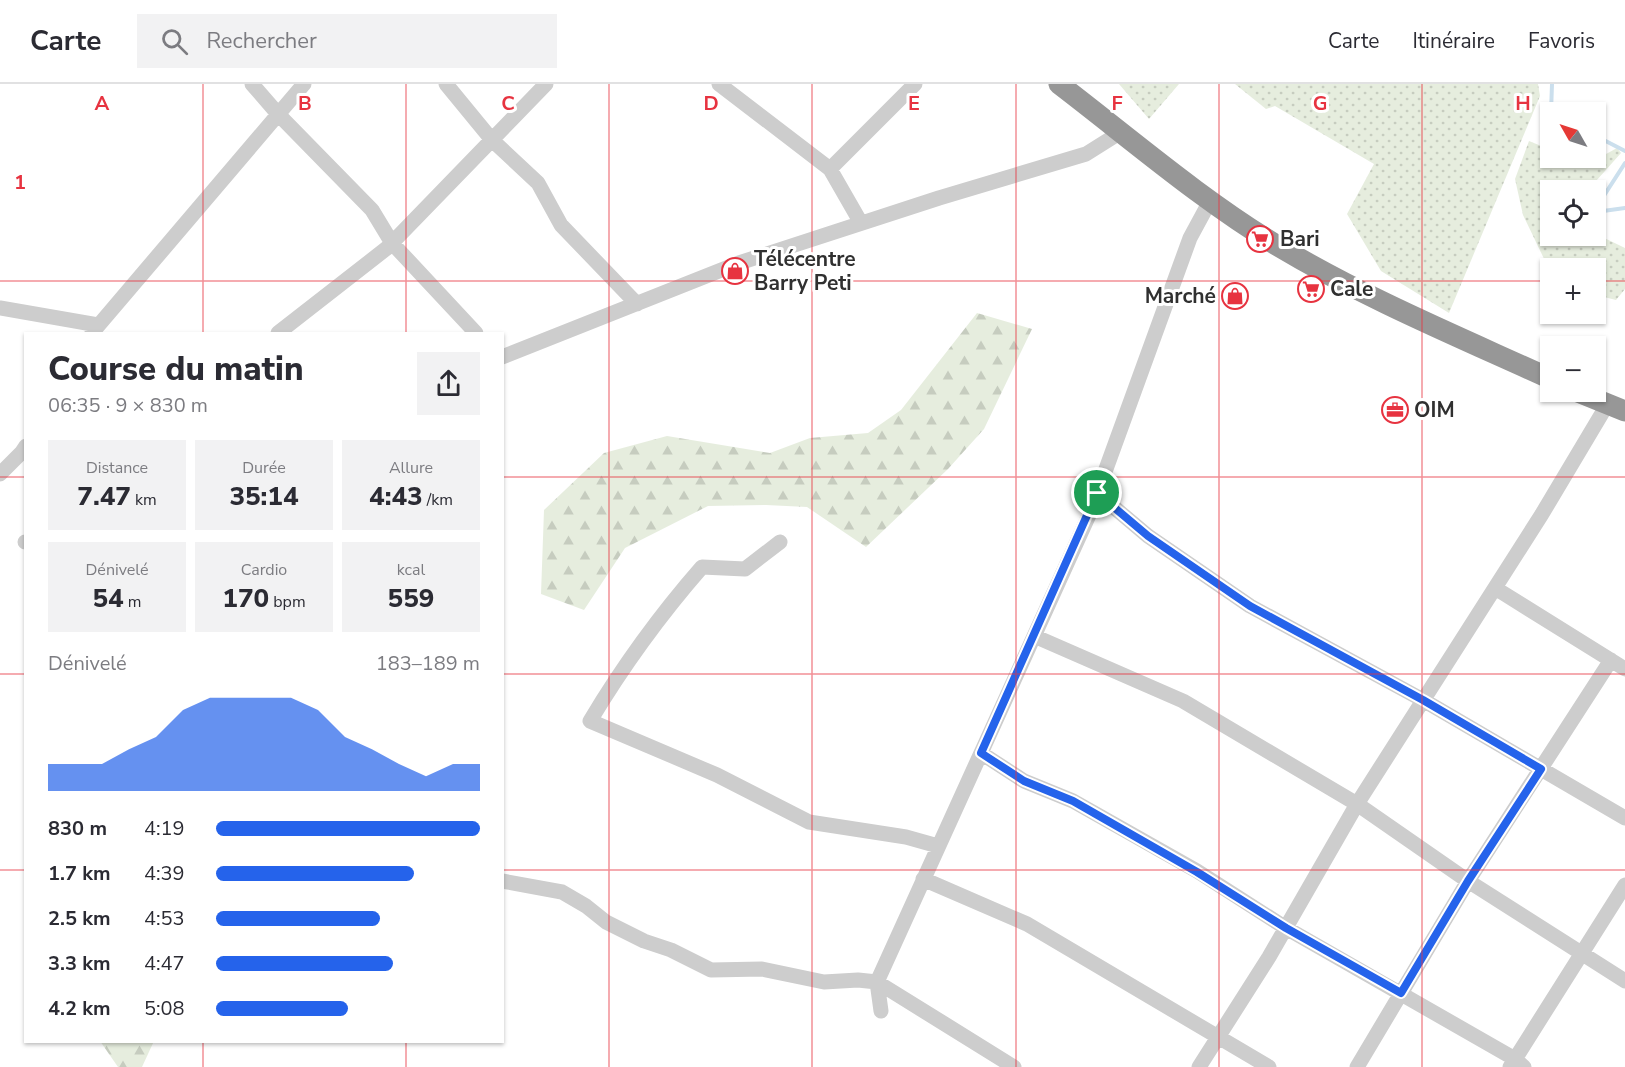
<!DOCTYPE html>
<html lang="fr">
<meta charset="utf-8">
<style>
:root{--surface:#fff;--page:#f2f2f3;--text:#2b2b33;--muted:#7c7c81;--line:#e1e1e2;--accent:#2563eb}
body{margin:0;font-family:"Nunito Sans",sans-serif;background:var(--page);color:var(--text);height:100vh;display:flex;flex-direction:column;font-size:22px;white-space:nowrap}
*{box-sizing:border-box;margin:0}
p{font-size:20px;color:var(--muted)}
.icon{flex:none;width:33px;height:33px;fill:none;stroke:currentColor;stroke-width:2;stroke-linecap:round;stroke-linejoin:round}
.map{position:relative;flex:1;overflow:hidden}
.sheet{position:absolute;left:24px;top:248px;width:480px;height:711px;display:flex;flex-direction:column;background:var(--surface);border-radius:0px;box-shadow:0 2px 4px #0004}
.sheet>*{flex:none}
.needle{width:39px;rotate:309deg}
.tools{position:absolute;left:1540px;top:18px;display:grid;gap:12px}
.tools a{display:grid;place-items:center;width:66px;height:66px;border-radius:0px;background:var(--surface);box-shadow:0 2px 4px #0004;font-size:30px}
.pin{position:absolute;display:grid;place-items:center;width:51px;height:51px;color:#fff;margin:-26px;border:3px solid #fff;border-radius:50%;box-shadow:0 2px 6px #0007}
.round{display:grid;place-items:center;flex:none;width:63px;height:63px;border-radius:0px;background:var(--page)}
.head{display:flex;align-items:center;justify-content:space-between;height:102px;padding:0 24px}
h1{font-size:33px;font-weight:800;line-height:45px}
.figures{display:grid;grid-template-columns:repeat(3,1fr);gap:9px;height:102px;padding:6px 24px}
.figures div{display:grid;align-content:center;border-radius:0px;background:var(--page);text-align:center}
.figures b{font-size:26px;font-weight:800}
.figures small{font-size:16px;font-weight:400}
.figures p{font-size:16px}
.chart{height:168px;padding:12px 24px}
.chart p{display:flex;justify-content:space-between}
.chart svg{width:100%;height:108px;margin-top:6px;fill:var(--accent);opacity:.7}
ul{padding:0 24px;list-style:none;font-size:20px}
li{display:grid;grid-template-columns:96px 72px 1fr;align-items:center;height:45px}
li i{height:15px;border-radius:8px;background:var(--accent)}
header{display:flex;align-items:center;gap:36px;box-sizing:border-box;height:84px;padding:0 30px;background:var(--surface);border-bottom:2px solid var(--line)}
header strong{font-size:28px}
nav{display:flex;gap:33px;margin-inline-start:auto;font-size:21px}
.search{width:420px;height:54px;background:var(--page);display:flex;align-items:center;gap:15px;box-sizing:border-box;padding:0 21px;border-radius:0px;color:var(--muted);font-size:22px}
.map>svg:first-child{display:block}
</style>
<header>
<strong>Carte</strong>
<div class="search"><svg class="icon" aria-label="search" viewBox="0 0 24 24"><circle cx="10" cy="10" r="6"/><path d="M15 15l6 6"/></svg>Rechercher</div>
<nav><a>Carte</a><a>Itinéraire</a><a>Favoris</a></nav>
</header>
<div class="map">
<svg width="1625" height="983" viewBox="0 0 1625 983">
<defs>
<pattern id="forest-firs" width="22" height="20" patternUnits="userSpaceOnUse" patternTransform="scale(1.5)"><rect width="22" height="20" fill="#e6edde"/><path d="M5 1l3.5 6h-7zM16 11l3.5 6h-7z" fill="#c6ccbf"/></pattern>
<pattern id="garden-dots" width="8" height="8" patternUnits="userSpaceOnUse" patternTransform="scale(1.5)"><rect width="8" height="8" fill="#e6edde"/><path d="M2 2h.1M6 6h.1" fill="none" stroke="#c6ccbf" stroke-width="1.8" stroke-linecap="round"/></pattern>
</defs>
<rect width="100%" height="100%" fill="#fff"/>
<!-- forest -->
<path fill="url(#forest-firs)" d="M 977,229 L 1032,245 L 984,345 L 948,385 L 866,463 L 807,423 L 766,421 L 708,422 L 625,464 L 584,526 L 541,510 L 544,426 L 604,369 L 667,352 L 770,369 L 810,354 L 868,349 L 901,326 Z
M 100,957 L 154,957 L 142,983 L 118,983 Z"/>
<!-- garden -->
<path fill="url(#garden-dots)" d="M 1119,0 L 1179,0 L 1149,35 Z
M 1235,0 L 1538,0 L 1540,12 L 1449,229 L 1381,187 L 1347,130 L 1374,80 L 1275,22 L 1266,25 Z
M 1529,57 L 1551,66 L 1551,74 L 1570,74 L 1588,80 L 1617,64 L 1621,69 L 1588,106 L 1551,106 L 1551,152 L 1596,150 L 1625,164 L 1625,205 L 1616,216 L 1596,211 L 1596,184 L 1551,185 L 1547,181 L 1523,131 L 1515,95 Z"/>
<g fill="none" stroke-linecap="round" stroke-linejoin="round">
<!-- stream -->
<path stroke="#cbdfed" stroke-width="4" d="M 1551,29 L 1552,0
M 1596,52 L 1625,67
M 1596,124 L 1625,79
M 1596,128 L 1625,124"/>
<!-- minor -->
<path stroke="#cdcdcd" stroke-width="15" d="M 252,0 L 278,30 L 372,126 L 392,159 L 476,249
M 446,0 L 492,56 L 538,99 L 561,141 L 637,220
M 719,0 L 830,85 L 861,139
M 830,85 L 915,0
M 0,224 L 98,241
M 92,249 L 304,0
M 278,249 L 387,164 L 546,0
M 502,273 L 739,179 L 939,114 L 1086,70 L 1121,48
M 0,390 L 22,368 L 26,362
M 1097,409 L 1148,452 L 1250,522 L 1423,616 L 1625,734
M 25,458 L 26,458
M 780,458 L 745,485 L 702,483 C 660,531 623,582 590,637 L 717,691 L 809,738 L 906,753 L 938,762
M 1495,504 L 1625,585
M 1034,552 L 1183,617 L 1357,720 L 1468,797 L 1625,897
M 981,669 L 1024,697 L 1073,717 L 1197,787 L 1286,844 L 1515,975 L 1524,983
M 923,795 L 1027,840 L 1269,983
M 502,797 L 562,808 L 586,822 L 606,838 L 644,857 L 671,866 L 711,886 L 762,885 L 824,898 L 858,896 L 877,898 L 1014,983
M 881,927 L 877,898 L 1090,429 L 1190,154 L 1210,117
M 1199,983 L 1269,873 L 1357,720 L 1542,430 L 1607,321
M 1357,983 L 1468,797 L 1611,576
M 1510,983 L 1625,801"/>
<!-- highway -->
<path stroke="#979797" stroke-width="21" d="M 1059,0 C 1131,55 1200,115 1278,162 C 1365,214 1459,253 1551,295
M 1578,308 L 1625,327"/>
</g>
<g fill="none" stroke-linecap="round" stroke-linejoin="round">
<defs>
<path id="route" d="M 1097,409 L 1148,452 L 1250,522 L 1423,616 L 1541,685 L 1468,797 L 1401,909 L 1286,844 L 1197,788 L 1073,717 L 1024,697 L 981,669 Z"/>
</defs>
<!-- route casing -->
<use href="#route" stroke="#fff" stroke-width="12"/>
<!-- route -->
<use href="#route" stroke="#2563eb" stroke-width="8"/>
</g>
<!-- grid -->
<path fill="none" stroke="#e73340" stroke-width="1.5" stroke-opacity="0.55" d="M 203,0 L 203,249M 406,0 L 406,249M 609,0 L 609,983M 812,0 L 812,983M 1016,0 L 1016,983M 1219,0 L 1219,983M 1422,0 L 1422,983M 0,197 L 1551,197M 1596,197 L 1625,197M 0,393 L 26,393M 502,393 L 1625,393M 0,590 L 26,590M 502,590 L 1625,590M 0,786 L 26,786M 502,786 L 1625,786M 203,957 L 203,983M 406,957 L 406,983"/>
<!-- icons -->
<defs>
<symbol id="supermarket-ring" viewBox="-11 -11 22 22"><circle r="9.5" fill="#fff" stroke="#e73340" stroke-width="1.5"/><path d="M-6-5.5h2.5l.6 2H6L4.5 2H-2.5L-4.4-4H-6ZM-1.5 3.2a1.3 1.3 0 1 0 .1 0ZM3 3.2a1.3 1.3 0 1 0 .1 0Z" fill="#e73340"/></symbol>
<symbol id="shop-ring" viewBox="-11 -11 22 22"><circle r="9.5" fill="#fff" stroke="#e73340" stroke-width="1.5"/><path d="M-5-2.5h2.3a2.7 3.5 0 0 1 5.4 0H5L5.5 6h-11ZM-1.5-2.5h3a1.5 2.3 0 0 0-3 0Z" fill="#e73340"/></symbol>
<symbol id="office-ring" viewBox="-11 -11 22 22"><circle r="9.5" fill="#fff" stroke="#e73340" stroke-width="1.5"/><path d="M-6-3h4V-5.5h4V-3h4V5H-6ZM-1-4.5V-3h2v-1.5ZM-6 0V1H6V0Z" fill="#e73340"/></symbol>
</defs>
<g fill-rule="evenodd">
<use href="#supermarket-ring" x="1245" y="140" width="30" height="30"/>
<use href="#shop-ring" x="720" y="172" width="30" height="30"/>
<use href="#supermarket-ring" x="1296" y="190" width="30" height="30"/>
<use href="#shop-ring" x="1220" y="197" width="30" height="30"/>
<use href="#office-ring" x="1380" y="311" width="30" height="30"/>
</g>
<g text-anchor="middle" stroke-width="6" stroke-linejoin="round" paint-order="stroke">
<!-- poi labels -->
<g font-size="21" font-weight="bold" fill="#303030" stroke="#fff" text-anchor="start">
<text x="1280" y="162">Bari</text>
<text x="754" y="182">Télécentre<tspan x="754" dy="24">Barry Peti</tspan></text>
<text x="1330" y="212">Cale</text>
<text x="1216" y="219" text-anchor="end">Marché</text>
<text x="1414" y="333">OIM</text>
</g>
</g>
<g font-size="20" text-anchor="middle" font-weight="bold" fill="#e73340" stroke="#fff" stroke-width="6" stroke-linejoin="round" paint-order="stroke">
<text x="102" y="26">A</text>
<text x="305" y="26">B</text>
<text x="508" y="26">C</text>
<text x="711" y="26">D</text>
<text x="914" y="26">E</text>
<text x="1117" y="26">F</text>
<text x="1320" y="26">G</text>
<text x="1523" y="26">H</text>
<text x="20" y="105">1</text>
</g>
</svg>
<div class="tools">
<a><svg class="needle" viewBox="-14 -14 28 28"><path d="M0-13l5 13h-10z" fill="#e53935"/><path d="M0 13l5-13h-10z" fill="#7c7c81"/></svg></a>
<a><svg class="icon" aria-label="locate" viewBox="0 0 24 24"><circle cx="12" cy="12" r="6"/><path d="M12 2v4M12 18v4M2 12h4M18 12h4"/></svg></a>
<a>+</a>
<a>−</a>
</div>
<div class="pin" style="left:1097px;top:409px;background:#1e9e55"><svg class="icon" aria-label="arrive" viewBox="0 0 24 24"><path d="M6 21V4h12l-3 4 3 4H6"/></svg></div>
<section class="sheet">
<div class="head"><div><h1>Course du matin</h1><p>06:35 · 9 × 830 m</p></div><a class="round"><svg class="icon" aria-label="share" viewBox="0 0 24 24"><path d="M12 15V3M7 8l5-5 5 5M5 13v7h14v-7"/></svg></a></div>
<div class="figures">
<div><p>Distance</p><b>7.47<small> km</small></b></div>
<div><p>Durée</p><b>35:14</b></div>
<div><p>Allure</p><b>4:43<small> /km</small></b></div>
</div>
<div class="figures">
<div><p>Dénivelé</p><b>54<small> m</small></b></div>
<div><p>Cardio</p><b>170<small> bpm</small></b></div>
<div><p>kcal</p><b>559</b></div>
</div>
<div class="chart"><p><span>Dénivelé</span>183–189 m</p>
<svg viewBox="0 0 160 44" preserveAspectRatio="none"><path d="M0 44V33L10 33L20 33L30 27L40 22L50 11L60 6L70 6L80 6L90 6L100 11L110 22L120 27L130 33L140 38L150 33L160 33V44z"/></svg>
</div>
<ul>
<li><b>830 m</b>4:19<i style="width:100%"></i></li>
<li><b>1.7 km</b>4:39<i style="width:75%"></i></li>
<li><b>2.5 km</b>4:53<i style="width:62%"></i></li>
<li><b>3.3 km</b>4:47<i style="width:67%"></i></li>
<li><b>4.2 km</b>5:08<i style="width:50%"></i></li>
</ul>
</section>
</div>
